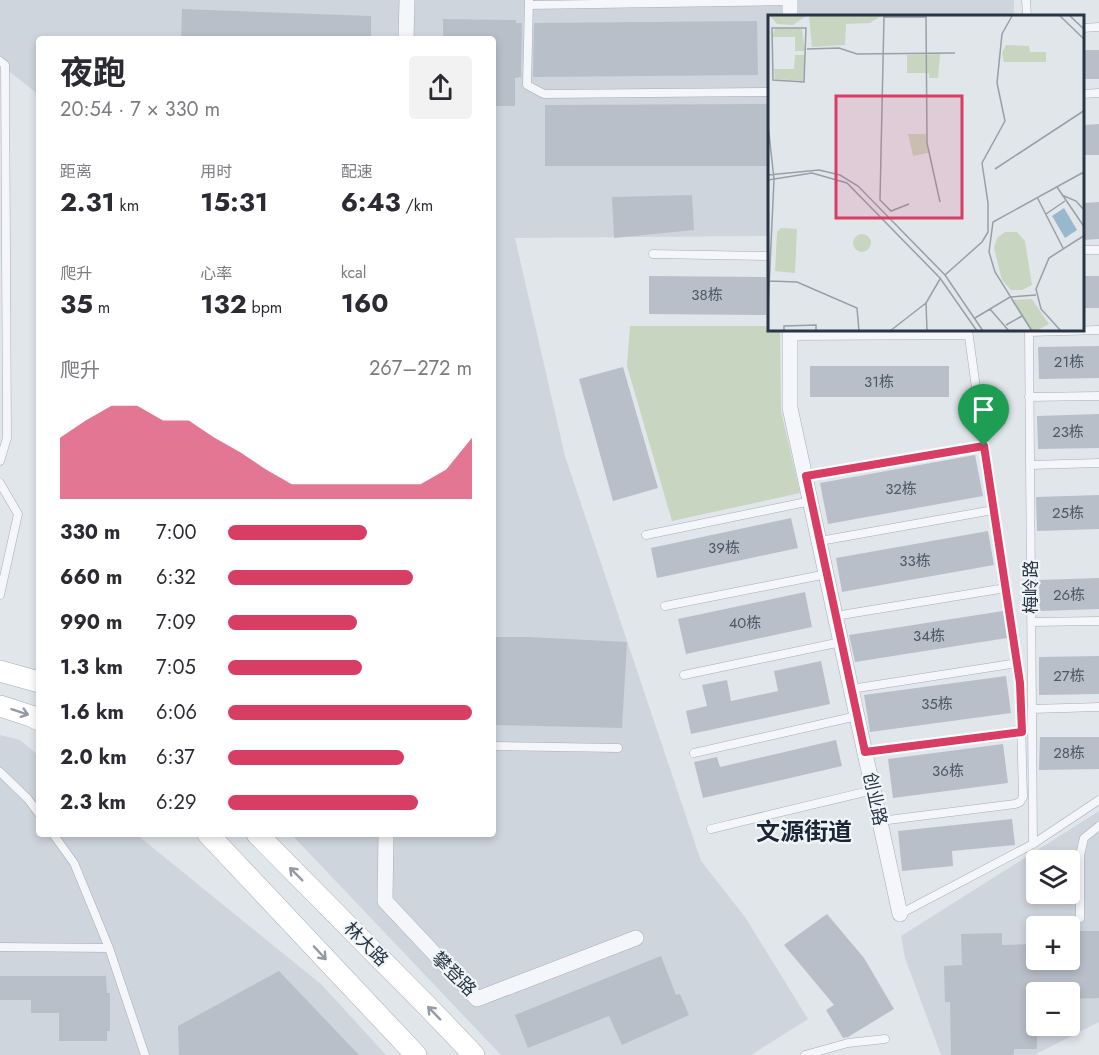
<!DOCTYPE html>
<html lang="zh">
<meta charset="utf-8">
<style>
:root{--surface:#fff;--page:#f2f2f3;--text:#2b2b33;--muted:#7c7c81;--accent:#d83d64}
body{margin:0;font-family:Jost,"Noto Sans SC",sans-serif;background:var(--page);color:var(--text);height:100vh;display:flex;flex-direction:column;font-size:22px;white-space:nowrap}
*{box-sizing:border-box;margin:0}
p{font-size:20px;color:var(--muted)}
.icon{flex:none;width:33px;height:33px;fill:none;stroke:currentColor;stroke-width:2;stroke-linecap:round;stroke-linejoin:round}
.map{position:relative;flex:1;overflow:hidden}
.drawer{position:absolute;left:36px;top:36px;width:460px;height:801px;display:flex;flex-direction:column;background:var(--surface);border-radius:6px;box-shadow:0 3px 9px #0003}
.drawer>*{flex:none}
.fabs{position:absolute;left:1026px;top:850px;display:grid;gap:12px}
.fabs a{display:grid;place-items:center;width:54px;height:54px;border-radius:6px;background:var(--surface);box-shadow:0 3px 9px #0003;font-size:30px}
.pin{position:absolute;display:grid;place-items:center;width:51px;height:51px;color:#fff;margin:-62px -26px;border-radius:50% 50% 50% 0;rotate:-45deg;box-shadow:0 0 6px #0007}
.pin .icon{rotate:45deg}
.round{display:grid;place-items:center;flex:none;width:63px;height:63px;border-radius:6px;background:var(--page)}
.summary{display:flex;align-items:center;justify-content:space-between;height:102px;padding:0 24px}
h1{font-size:33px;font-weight:700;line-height:45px}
.metrics{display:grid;grid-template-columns:repeat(3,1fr);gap:9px;height:102px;padding:6px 24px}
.metrics div{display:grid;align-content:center}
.metrics b{font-size:26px;font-weight:700}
.metrics small{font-size:16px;font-weight:400}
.metrics p{font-size:16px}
.chart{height:168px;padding:12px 24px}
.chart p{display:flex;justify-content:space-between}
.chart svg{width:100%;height:108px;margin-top:6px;fill:var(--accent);opacity:.7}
ul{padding:0 24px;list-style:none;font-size:20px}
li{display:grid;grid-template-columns:96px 72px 1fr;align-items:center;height:45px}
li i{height:15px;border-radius:8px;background:var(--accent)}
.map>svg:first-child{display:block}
</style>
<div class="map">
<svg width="1099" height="1055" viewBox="0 0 1099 1055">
<rect width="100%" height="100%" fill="#e1e6eb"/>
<!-- built -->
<path fill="#cfd5dd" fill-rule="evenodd" d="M 0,0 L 1014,0 L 1014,16 L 769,16 L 769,236 L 515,238 L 565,456 L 701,861 L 745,917 L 808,1019 L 751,1055 L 501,1055 L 291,834 L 494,834 L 494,39 L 39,39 L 39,95 L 0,64 Z
M 0,735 L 20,740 L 39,756 L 39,834 L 136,834 L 322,985 L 386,1055 L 0,1055 Z
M 1099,811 L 1099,1022 L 1034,1055 L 941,1055 L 905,958 L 901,936 ZM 1036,861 L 1070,861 L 1070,894 L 1036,894 ZM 1036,927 L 1070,927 L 1070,960 L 1036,960 ZM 1036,993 L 1070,993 L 1070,1026 L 1036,1026 Z"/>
<!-- green -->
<path fill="#c8d5c1" d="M 630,326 L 769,326 L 769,330 L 780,330 L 781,411 L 800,493 L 672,521 L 627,366 Z"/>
<!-- building -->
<path fill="#b8bfc9" d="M 182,9 L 371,16 L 371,39 L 181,39 Z
M 443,19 L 516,20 L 516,23 L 522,23 L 521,77 L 515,78 L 515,106 L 494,106 L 494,39 L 443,39 Z
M 757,21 L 758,75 L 533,77 L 534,23 Z
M 1083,50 L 1099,50 L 1099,79 L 1083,79 Z
M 769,104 L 769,166 L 545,166 L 545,105 Z
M 1099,124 L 1099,155 L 1083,155 L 1083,125 Z
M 692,195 L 694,230 L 614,238 L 612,197 Z
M 1099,202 L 1099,239 L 1083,240 L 1083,203 Z
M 649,276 L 766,277 L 766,315 L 649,314 Z
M 1083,276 L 1099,276 L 1099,308 L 1083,308 Z
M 1099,346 L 1099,378 L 1039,379 L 1038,347 Z
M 810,366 L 949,366 L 949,397 L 810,397 Z
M 623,367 L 658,488 L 613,501 L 579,379 Z
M 1099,414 L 1099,448 L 1038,449 L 1037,416 Z
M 975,455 L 983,496 L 828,524 L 820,483 Z
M 1099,495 L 1099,529 L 1037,531 L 1036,497 Z
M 791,518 L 798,548 L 657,578 L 651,548 Z
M 988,531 L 994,565 L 842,592 L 836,558 Z
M 1099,578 L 1099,609 L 1040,611 L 1039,580 Z
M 805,592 L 812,627 L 686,654 L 678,619 Z
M 1003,611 L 1007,638 L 855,662 L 849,635 Z
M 494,637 L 529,637 L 627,642 L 622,728 L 494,725 Z
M 1099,656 L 1099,694 L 1039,695 L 1039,657 Z
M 821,661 L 830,704 L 691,734 L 686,711 L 707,706 L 702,685 L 727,680 L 731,701 L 778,691 L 774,671 Z
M 1006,676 L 1011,713 L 870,732 L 864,695 Z
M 1040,737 L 1099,737 L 1099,769 L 1039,770 Z
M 836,740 L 842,766 L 703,798 L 694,762 L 717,757 L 720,767 Z
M 1003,744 L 1008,783 L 893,798 L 888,759 Z
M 1012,819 L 1015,845 L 952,851 L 953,866 L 902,871 L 898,831 Z
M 827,914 L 864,958 L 894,1009 L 848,1037 L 843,1038 L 826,1010 L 834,1005 L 784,945 Z
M 1070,931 L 1099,931 L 1099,998 L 1070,999 L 1070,993 L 1036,993 L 1037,1049 L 1014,1049 L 1014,1055 L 951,1055 L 950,1002 L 945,1002 L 944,966 L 962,965 L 961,934 L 1002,933 L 1002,945 L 1036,944 L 1036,960 L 1070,960 Z
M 661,956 L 676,995 L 680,994 L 689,1015 L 622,1045 L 609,1016 L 528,1048 L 515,1015 Z
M 279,971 L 359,1055 L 179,1055 L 178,1026 Z
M 0,976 L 106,976 L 107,993 L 110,993 L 110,1031 L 107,1031 L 107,1041 L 59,1041 L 59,1013 L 31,1013 L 31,1000 L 0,1000 Z"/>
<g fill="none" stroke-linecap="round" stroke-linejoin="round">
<defs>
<path id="service" d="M 529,0 L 527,85 L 544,94 L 769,92
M 1026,0 L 1027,16
M 529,5 L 790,1
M 1082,28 L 1099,27
M 0,61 L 5,65 L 7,438 L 0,461
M 1082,94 L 1099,93
M 1082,250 L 1099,250
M 653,254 L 769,256
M 1029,330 L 1033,844
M 1029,332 L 1099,330
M 790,336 L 968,335
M 1029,397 L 1099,396
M 1030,465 L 1099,463
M 806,476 L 984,446 L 968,330
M 0,483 L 18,514 L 0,595
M 646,535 L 811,501
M 820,541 L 993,510
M 665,606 L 827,574
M 835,616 L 1006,588
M 1031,622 L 1099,621
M 684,675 L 841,642
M 851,689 L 1018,663
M 1032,709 L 1099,707
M 494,746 L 618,748
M 865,752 L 1022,732
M 694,753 L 857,716
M 0,772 L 28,799 L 39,814
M 880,821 L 1015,804 L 1020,802 L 1023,797 L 1020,683 L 984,446
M 711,829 L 873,790
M 53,834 L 74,863 L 109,948 L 145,1055
M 900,914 L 1033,844 L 1099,800
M 1080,918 L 1080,855 L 1084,838 L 1099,826
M 0,947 L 109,948
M 805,1055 L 848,1043 L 885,1039"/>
<path id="minor" d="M 790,0 L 790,16
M 406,39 L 407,0
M 790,330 L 790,408 L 900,914
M 386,834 L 385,901 L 477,999 L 636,938"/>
<path id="secondary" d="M 0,671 L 39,682
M 0,706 L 31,716 L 39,720
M 208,834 L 416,1055
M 257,834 L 432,1011 L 474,1055"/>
</defs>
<!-- service casing -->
<use href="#service" stroke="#a6adb6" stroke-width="9"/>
<!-- minor casing -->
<use href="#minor" stroke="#a6adb6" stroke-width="16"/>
<!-- secondary casing -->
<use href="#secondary" stroke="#a6adb6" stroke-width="22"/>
<!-- service -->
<use href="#service" stroke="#f4f6f9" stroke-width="8"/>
<!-- minor -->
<use href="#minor" stroke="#f4f6f9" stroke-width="15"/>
<!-- secondary -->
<use href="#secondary" stroke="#fff" stroke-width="21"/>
</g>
<!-- one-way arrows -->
<defs><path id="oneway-shaft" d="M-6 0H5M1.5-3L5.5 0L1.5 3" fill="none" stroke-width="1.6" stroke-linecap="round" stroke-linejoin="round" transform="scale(1.5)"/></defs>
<g stroke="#949aa2">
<use href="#oneway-shaft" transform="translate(20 712) rotate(18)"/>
<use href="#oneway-shaft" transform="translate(296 874) rotate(-135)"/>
<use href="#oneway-shaft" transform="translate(320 953) rotate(47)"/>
<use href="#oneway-shaft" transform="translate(434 1013) rotate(-134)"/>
</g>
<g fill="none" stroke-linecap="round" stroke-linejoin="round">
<defs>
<path id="route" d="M 984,446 L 1020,683 L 1022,732 L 865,752 L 806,476 Z"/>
</defs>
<!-- route casing -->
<use href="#route" stroke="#fff" stroke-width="12"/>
<!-- route -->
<use href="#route" stroke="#d83d64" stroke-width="8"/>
</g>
<g text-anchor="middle" stroke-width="4.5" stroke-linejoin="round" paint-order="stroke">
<!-- number labels -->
<g font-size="15" fill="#4c5865">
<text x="707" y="300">38栋</text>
<text x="1069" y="367">21栋</text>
<text x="879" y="387">31栋</text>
<text x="1068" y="437">23栋</text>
<text x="901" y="494">32栋</text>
<text x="1068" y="518">25栋</text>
<text x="724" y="553">39栋</text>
<text x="915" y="566">33栋</text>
<text x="1069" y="600">26栋</text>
<text x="745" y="628">40栋</text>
<text x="929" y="641">34栋</text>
<text x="1069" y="681">27栋</text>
<text x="937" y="709">35栋</text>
<text x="1069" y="758">28栋</text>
<text x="948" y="776">36栋</text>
</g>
<!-- street labels -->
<g font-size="18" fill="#283544" stroke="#f1f5f8">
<text transform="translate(1031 587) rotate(-90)" y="6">梅岭路</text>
<text transform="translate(875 799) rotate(78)" y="6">创业路</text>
<text transform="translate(366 944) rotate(45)" y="6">林大路</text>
<text transform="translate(454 974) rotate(45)" y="6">攀登路</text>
</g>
<!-- district labels -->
<g font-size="24" font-weight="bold" fill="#1a2635" stroke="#f1f5f8">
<text x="804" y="840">文源街道</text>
</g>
</g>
<!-- overview -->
<g transform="translate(768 15)">
<rect width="316" height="316" fill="#e1e6eb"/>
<path d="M 2,1 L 38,1 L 25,10 L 9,9 ZM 41,1 L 113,1 L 102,8 L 78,9 L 77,30 L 44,32 ZM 7,14 L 34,14 L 37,36 L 27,36 L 27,22 L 4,22 ZM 238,30 L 261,31 L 262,37 L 278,37 L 278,47 L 236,47 L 234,38 ZM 172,39 L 170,63 L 161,63 L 161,58 L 139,58 L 139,40 ZM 27,40 L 37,40 L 35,66 L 7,64 L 6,54 L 26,54 ZM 140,119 L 158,119 L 160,138 L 145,141 ZM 13,213 L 29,214 L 27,258 L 7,256 L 9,217 ZM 237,217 L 249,217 L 257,226 L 264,270 L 254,275 L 243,275 L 234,265 L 226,233 L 229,223 ZM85 228a9 9 0 1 1 18 0a9 9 0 1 1-18 0ZM 264,284 L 281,309 L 268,316 L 263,316 L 243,285 Z" fill="#c8d5c1"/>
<path d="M 296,193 L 309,215 L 297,223 L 284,201 Z" fill="#9ab8cd"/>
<path fill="none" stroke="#979fa8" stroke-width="1.5" d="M 116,1 L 112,185 L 123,196 L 141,189M 158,1 L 159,128 L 172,187M 292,1 L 317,25M 302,1 L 317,15M 116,2 L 158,2M 4,13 L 38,13 L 36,67 L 5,65 ZM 39,34 L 71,33 L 89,39 L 187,38M 0,110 L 6,164 L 0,295M 0,150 L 0,199M 227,154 L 317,95M 0,160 L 51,155 L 72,160 L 90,171 L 177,260 L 215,316M 0,165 L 44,158 L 79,168 L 172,263 L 209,316M 289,172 L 317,213M 294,180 L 308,186 L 317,196M 269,182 L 295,233M 278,199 L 297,186M 177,260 L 214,227 L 220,217 L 220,188 L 214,148 L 237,106 L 229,68 L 234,19 L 244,1M 2,266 L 29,267 L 89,293 L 91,316M 222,294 L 241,316M 207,303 L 242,282 L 268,280M 238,310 L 254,301M 16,316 L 16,311 L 48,310 L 48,316M 122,316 L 158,288M 159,316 L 158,288 L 172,264M 264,316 L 227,257 L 221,237 L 225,207 L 314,158 L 317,161M 293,316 L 273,294 L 268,274 L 281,243 L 317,220"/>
<path fill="#d83d64" fill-opacity="0.15" stroke="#d83d64" stroke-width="3" d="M 68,81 L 194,81 L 194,203 L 68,203 Z"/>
<rect width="316" height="316" fill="none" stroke="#283544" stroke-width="3"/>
</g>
</svg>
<div class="fabs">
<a><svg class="icon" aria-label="layers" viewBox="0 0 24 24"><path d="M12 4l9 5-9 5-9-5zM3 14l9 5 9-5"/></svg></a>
<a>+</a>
<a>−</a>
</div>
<div class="pin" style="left:984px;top:446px;background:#1e9e55"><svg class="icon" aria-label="arrive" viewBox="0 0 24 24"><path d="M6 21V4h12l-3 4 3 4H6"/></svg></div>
<section class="drawer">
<div class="summary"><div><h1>夜跑</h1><p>20:54 · 7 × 330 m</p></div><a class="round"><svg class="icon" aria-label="share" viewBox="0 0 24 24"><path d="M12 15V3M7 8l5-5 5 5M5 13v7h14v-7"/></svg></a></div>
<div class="metrics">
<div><p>距离</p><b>2.31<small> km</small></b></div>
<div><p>用时</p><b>15:31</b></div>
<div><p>配速</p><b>6:43<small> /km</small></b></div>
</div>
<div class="metrics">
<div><p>爬升</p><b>35<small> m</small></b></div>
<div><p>心率</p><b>132<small> bpm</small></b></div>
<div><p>kcal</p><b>160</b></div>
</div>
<div class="chart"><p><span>爬升</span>267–272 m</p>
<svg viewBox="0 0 160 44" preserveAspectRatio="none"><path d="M0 44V19L10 12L20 6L30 6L40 12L50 12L60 19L70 25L80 32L90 38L100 38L110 38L120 38L130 38L140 38L150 32L160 19V44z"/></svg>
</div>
<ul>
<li><b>330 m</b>7:00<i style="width:57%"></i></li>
<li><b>660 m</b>6:32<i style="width:76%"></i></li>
<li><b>990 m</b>7:09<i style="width:53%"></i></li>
<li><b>1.3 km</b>7:05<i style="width:55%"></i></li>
<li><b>1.6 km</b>6:06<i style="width:100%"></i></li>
<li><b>2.0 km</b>6:37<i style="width:72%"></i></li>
<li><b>2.3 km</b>6:29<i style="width:78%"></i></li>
</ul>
</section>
</div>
